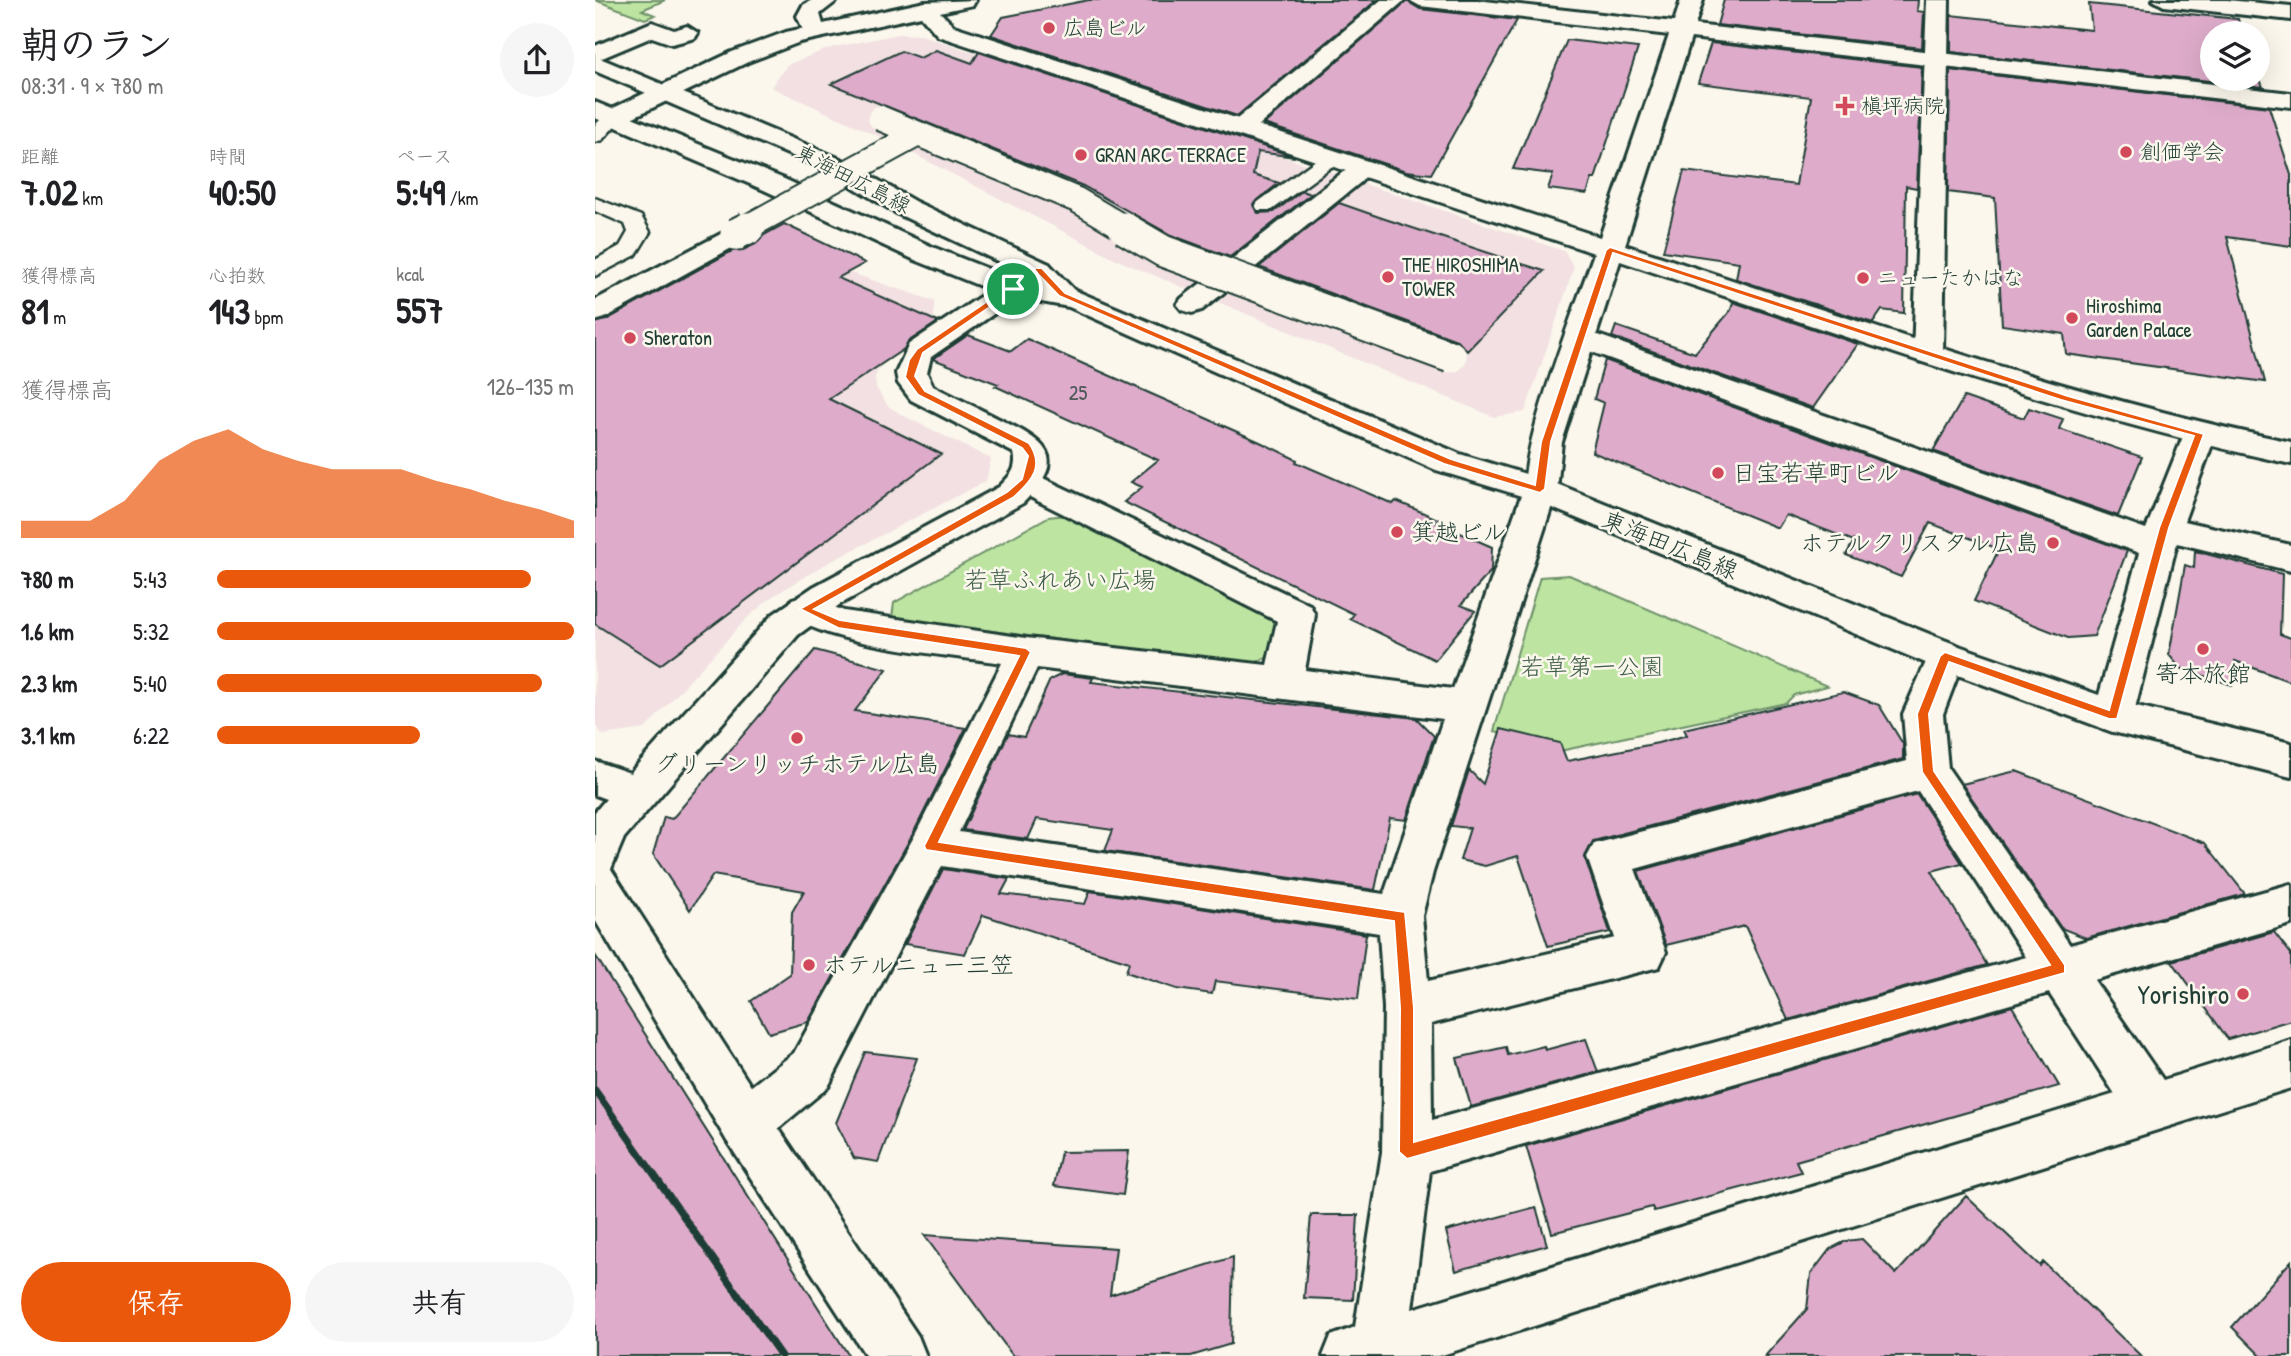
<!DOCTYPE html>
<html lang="ja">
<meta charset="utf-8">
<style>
:root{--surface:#fff;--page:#f6f6f6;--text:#202124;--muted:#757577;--accent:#ea580c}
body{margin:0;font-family:"Patrick Hand","Klee One",sans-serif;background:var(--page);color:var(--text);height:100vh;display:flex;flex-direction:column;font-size:26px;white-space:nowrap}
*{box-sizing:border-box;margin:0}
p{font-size:23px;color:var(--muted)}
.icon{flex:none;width:38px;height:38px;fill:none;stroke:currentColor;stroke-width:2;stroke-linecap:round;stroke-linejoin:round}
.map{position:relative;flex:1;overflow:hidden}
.panel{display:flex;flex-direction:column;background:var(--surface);width:595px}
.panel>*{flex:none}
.tools{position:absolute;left:1605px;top:21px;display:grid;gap:14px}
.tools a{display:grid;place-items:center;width:70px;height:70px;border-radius:50%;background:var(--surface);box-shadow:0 7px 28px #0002;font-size:35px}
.pin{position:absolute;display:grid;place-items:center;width:60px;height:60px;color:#fff;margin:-30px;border:4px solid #fff;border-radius:50%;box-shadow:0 2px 7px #0007}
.round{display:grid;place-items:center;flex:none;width:74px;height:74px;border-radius:37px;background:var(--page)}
.head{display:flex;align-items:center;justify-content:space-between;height:119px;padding:0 21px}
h1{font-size:38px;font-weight:700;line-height:52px}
.stats{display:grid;grid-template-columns:repeat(3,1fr);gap:10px;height:119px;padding:7px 21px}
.stats div{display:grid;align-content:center}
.stats b{font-size:35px;font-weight:700}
.stats small{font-size:19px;font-weight:400}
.stats p{font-size:19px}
.chart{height:196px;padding:14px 21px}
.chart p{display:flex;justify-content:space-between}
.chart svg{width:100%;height:126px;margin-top:7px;fill:var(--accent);opacity:.7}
.action{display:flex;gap:14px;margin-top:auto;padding:14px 21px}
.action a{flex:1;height:80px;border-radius:42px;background:var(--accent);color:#fff;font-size:28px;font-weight:700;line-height:80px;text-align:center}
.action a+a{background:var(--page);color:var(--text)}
ul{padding:0 21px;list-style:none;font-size:23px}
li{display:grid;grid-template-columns:112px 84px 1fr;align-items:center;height:52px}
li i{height:18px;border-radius:9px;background:var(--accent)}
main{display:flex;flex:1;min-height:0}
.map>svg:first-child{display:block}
</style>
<main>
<section class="panel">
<div class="head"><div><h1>朝のラン</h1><p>08:31 · 9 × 780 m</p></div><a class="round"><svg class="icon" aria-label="share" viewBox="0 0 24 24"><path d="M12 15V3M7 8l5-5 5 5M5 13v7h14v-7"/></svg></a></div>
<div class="stats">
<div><p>距離</p><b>7.02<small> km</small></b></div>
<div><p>時間</p><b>40:50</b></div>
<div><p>ペース</p><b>5:49<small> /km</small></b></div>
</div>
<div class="stats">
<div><p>獲得標高</p><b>81<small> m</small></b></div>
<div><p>心拍数</p><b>143<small> bpm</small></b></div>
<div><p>kcal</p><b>557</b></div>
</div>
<div class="chart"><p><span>獲得標高</span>126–135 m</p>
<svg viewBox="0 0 160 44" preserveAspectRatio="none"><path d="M0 44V38L10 38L20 38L30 31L40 17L50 10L60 6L70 13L80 17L90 20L100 20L110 20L120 24L130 27L140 31L150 34L160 38V44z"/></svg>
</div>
<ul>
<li><b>780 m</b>5:43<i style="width:88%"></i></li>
<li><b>1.6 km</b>5:32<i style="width:100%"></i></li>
<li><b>2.3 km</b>5:40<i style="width:91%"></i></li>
<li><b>3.1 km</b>6:22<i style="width:57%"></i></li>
</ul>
<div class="action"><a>保存</a><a>共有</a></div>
</section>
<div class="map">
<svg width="1696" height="1356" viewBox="0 0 1696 1356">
<rect width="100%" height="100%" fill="#fbf7ec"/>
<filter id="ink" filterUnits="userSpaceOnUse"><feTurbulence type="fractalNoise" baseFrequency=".0143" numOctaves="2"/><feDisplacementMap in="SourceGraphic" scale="14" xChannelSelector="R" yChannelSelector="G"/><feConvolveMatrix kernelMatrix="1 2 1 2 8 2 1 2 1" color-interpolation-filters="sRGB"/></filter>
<g filter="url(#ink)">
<!-- built -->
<path fill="#f2e0e2" d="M 304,34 L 326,35 L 969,251 L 979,268 L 930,412 L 899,417 L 527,262 L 292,140 L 176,87 L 192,65 L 235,48 Z
M 143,224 L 226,263 L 339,301 L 339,317 L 310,335 L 289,356 L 280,377 L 281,388 L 293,406 L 307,415 L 396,459 L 391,481 L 231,564 L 178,596 L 152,618 L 50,729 L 8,735 L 0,725 L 0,302 Z"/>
<!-- green -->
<path fill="#bde5a1" stroke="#6e916a" stroke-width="2" d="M 0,0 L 70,0 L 47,10 L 60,15 L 50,19 Z
M 472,515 L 676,614 L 685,629 L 677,655 L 655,665 L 297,618 L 299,603 L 453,517 Z
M 974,575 L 1232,686 L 1199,695 L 1191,703 L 960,752 L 957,743 L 899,731 L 945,577 Z"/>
<!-- building -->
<path fill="#deacca" stroke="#1f3d34" stroke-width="2" d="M 494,0 L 782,0 L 642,116 L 396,35 L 408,17 Z
M 1129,0 L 1323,0 L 1322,11 L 1329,12 L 1327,48 L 1122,25 Z
M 812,1 L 825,9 L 922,20 L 836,174 L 811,171 L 669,124 Z
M 1494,4 L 1643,19 L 1647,33 L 1617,33 L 1617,79 L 1662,79 L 1662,71 L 1668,87 L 1356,52 L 1356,15 L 1497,30 Z
M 972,40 L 1043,48 L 1000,179 L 997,179 L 992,194 L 953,189 L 958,174 L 918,169 Z
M 1116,43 L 1327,67 L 1322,188 L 1311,186 L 1309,313 L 1287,310 L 1278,323 L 1141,279 L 1144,262 L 1068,251 L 1089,171 L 1201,185 L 1216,97 L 1103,83 Z
M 341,50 L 377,63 L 384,52 L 700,157 L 663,152 L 658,175 L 684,183 L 658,204 L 663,213 L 679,212 L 707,191 L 716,194 L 635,257 L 576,235 L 488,186 L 236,84 L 306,51 L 325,58 Z
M 1355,70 L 1674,107 L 1696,175 L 1696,246 L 1632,237 L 1670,382 L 1471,354 L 1469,334 L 1407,325 L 1400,198 L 1353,192 Z
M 744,203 L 787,218 L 949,271 L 872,351 L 862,340 L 664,267 Z
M 189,224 L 270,263 L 243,278 L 343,322 L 313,342 L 309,349 L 234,399 L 346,454 L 65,665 L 0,624 L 0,323 L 11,320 L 137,251 L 148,250 L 161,244 L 169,235 Z
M 1138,302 L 1263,344 L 1218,408 L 1017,337 L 1021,326 L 1100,353 L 1136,310 Z
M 373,335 L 416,351 L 432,339 L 665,442 L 702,460 L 701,462 L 798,504 L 801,501 L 843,519 L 840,522 L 897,547 L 896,571 L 866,605 L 880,611 L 840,660 L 755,619 L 759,614 L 529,502 L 547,487 L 536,482 L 563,460 L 400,386 L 403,384 L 338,359 Z
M 1010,360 L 1532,551 L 1499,636 L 1473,638 L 1379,601 L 1404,549 L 1335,523 L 1306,577 L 1251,555 L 1259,541 L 1191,515 L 1183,528 L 997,452 L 1009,403 L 999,399 Z
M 1369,397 L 1429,418 L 1434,408 L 1468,419 L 1464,429 L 1547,457 L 1523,516 L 1338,451 Z
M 1600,551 L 1687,574 L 1685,634 L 1696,638 L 1696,682 L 1640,661 L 1637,685 L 1585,668 L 1574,655 L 1590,565 L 1599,568 Z
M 220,650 L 292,669 L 260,711 L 371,728 L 319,832 L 213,1022 L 174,1033 L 156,1001 L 195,974 L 197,912 L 209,891 L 118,875 L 95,910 L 58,854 L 69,817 L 77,819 Z
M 467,674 L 498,678 L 496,682 L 821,718 L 839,736 L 811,820 L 795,818 L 780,890 L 510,851 L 518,830 L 442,819 L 433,839 L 368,830 L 413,734 L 429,737 L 455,680 Z
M 1248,692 L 1284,705 L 1308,744 L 1308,759 L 998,841 L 990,858 L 1015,932 L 953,946 L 923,856 L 890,866 L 865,860 L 875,828 L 856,826 L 874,770 L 888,784 L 906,729 L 965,743 L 972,761 L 1063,743 L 1092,735 L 1089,729 Z
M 1421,771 L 1610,843 L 1650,894 L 1491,938 L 1466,928 L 1367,784 Z
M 1322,794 L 1367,863 L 1337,871 L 1392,965 L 1193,1020 L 1150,926 L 1071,945 L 1043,871 Z
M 348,869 L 414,879 L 406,894 L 490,904 L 495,891 L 771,934 L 763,999 L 620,981 L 617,994 L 582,989 L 531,972 L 534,962 L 388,915 L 370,954 L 310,944 Z
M 1679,932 L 1696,954 L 1696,1020 L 1633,1039 L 1577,961 Z
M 0,955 L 254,1356 L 0,1356 Z
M 1417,1006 L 1464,1086 L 1201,1161 L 1206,1172 L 1059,1211 L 1057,1207 L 957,1233 L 931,1146 Z
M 991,1039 L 1003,1072 L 876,1107 L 862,1058 L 911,1047 L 913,1055 L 949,1046 L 950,1050 Z
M 270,1052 L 322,1058 L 283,1162 L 259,1158 L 241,1123 Z
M 534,1151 L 528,1195 L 459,1186 L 466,1152 Z
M 1371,1196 L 1445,1266 L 1448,1262 L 1546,1356 L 1170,1356 L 1212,1309 L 1216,1274 L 1235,1249 L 1251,1241 L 1267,1239 L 1301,1274 Z
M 941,1207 L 952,1245 L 861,1271 L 851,1231 Z
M 716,1215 L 763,1215 L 758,1300 L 709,1298 Z
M 329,1235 L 521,1248 L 515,1295 L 638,1257 L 636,1344 L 596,1356 L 418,1356 Z
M 1696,1261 L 1696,1356 L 1666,1356 L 1637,1327 Z"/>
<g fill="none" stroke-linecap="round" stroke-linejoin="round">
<defs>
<path id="service" d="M 19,111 L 28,117 L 7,140 L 0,142 L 0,125 L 12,113 Z
M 736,152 L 743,154 L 746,158 L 743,162 L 677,210 L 663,210 L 660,206 L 663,202 L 729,154 Z
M 0,198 L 46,216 L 55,232 L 41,255 L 0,276 L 0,260 L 25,246 L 33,232 L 30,224 L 0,211 Z"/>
<path id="pedestrian" d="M 57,22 L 79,30 L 92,26 L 103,33 L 100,38 L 77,44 L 57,37 L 0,61 L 0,46 Z
M 757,169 L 766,172 L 770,177 L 766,182 L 607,310 L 597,313 L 587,310 L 582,304 L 587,298 L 748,172 Z
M 141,226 L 151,228 L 155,234 L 151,240 L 10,318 L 0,321 L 0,300 Z"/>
<path id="minor" d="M 217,0 L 243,0 L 225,14 L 230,31 L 219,38 L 211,36 L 202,16 L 208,5 Z
M 786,0 L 810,0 L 655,133 L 637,133 L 634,128 L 637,123 Z
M 1332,0 L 1354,0 L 1348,353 L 1344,360 L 1333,362 L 1322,360 L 1318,353 Z
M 1558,0 L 1632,0 L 1696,6 L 1696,20 L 1569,6 Z
M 986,329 L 1551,529 L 1589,434 L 1594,427 L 1605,423 L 1616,427 L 1621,434 L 1589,521 L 1696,545 L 1696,571 L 1582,543 L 1538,716 L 1532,727 L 1518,732 L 1504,727 L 1498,716 L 1544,553 L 975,344 L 971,338 L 975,332 Z
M 431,470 L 715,605 L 720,615 L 710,670 L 858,689 L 928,490 L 933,482 L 945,479 L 957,482 L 962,490 L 838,872 L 827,916 L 833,981 L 1020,938 L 992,857 L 999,844 L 1312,761 L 1308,714 L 1338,646 L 1351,641 L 1364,646 L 1370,656 L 1348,714 L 1353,768 L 1475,945 L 1696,884 L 1696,924 L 1499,980 L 1568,1080 L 1696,1040 L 1696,1088 L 844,1356 L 728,1356 L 736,1336 L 760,1327 L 787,1152 L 789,1008 L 784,933 L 347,866 L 233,1087 L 168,1141 L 150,1148 L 132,1141 L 125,1123 L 132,1105 L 199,1053 L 321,833 L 407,663 C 363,656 211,644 192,609 L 197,599 L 210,595 L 249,611 L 431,638 L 672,665 L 682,621 L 419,489 L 414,481 L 419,473 ZM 442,668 L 848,719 L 789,894 L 364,832 ZM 1323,791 L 1431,957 L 837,1120 L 836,1024 L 1064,967 L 1071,952 L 1040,869 ZM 1454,993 L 1520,1094 L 817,1309 L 835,1171 Z"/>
<path id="tertiary" d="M 381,0 L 378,5 L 345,12 L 359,26 L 1005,237 L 1074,35 L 825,6 L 814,0 L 881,0 L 1079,22 L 1086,0 L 1108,0 L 1100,25 L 1696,93 L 1696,107 L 1096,38 L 1030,245 C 1250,316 1469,395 1696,442 L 1696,464 C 1467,415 1247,335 1025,261 L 967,442 L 962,490 L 957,498 L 945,501 L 933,498 C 915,469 986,293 999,253 L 343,36 L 326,16 L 205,42 L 153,62 L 28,122 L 10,122 L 7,117 L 10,112 L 137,52 L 191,32 L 330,2 Z
M 444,262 L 454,264 L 458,270 L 454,276 L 336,357 L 332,373 L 338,386 C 359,397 381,407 402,418 C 449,441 477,455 428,503 L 244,605 L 203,635 L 29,838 L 16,869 L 168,1105 L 323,1336 L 331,1356 L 271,1356 L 132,1141 L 0,920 L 0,812 L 11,799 L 0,795 L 0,761 L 35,773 L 177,615 L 218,587 L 404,487 C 415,476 423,469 419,453 L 316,400 L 303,383 L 301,373 L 314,344 L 434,264 Z"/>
<path id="primary" d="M 0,56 L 248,160 L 321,202 L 454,264 L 479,290 L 865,454 L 957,482 L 1364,646 L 1521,701 L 1696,743 L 1696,777 L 1518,732 L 1338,666 L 933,498 L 841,470 L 474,307 L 408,295 L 320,260 L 169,190 L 0,118 L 0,102 L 187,178 L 340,248 L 424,281 L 442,284 L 434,276 L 303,214 L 230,170 L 0,71 Z"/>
</defs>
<!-- service casing -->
<use href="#service" stroke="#1f3d34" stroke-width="5"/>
<!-- pedestrian casing -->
<use href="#pedestrian" stroke="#1f3d34" stroke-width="6"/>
<!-- minor casing -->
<use href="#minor" stroke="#1f3d34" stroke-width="6"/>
<!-- tertiary casing -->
<use href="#tertiary" stroke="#1f3d34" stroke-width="6"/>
<!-- primary casing -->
<use href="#primary" stroke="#1f3d34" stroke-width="6"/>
<!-- service -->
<use href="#service" fill="#fbf7ec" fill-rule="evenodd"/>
<!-- pedestrian -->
<use href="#pedestrian" fill="#fbf7ec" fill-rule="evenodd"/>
<!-- minor -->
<use href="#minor" fill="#fbf7ec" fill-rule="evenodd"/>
<!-- tertiary -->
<use href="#tertiary" fill="#fbf7ec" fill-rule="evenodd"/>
<!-- primary -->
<use href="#primary" fill="#fbf7ec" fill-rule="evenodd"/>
<!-- rail -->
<path stroke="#1f3d34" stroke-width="7" d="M 0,1090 L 186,1356"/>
<defs>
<path id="pedestrian-bridge-far1" d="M 285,118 L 482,200 L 531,229
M 149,229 L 323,134"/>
<path id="pedestrian-bridge" d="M 529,228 L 568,251 L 856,357
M 141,234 L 153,228"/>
</defs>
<!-- pedestrian-bridge-far1 casing -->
<use href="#pedestrian-bridge-far1" stroke="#1f3d34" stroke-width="28" stroke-linecap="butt"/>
<!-- pedestrian-bridge casing -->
<use href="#pedestrian-bridge" stroke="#1f3d34" stroke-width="35" stroke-linecap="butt"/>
<!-- pedestrian-bridge-far1 -->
<use href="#pedestrian-bridge-far1" stroke="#fbf7ec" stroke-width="24"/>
<!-- pedestrian-bridge -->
<use href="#pedestrian-bridge" stroke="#fbf7ec" stroke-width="31"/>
</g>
</g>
<!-- route -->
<path fill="#ea580c" stroke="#fff" stroke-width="2" fill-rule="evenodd" d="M 1015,247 L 1473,396 L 1609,434 L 1574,528 L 1522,719 L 1514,719 L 1354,662 L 1334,714 L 1339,771 L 1470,965 L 1470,973 L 812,1159 L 804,1152 L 805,1008 L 799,921 L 331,850 L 329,846 L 424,656 L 243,628 L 205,609 L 412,492 L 427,479 L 433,456 L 427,448 L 323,395 L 310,377 L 314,360 L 322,349 L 441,268 L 447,268 L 470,293 L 856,459 L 940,485 L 946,442 L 1011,250 ZM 1018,253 L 1466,400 L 1599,436 L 1564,528 L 1514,710 L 1350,652 L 1345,656 L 1322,714 L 1327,772 L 1455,965 L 819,1142 L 819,1008 L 810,912 L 344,842 L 436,652 L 431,648 L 245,620 L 219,609 L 419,497 C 437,481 450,466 434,443 L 330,391 L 320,376 L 328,353 L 443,274 L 464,296 L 849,464 L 945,493 L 950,489 L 956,442 Z"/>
<!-- markers -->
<g fill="#d1495b" stroke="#fbf7ec" stroke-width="2.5">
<circle cx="454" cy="28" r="7"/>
<path d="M1246.5 95.5h7v7h7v7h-7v7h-7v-7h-7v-7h7z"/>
<circle cx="1531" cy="152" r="7"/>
<circle cx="486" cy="155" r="7"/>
<circle cx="793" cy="277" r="7"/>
<circle cx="1268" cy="278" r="7"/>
<circle cx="1477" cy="318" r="7"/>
<circle cx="35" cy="338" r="7"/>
<circle cx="1123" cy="473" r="7"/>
<circle cx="802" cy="532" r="7"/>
<circle cx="1458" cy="543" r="7"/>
<circle cx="1608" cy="649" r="7"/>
<circle cx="202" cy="738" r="7"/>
<circle cx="214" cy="965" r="7"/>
<circle cx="1648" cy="994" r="7"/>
</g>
<g text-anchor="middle" stroke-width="5" stroke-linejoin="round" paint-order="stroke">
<!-- far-poi labels -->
<g font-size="21" fill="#1f3d34" stroke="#fbf7ec" text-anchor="start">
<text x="468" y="35">広島ビル</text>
<text x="1266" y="113">槇坪病院</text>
<text x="1545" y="159">創価学会</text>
<text x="500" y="162">GRAN ARC TERRACE</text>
<text x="807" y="272">THE HIROSHIMA<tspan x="807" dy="24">TOWER</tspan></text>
<text x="1282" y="285">ニューたかはな</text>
<text x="1491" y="313">Hiroshima<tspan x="1491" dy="24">Garden Palace</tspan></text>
<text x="49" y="345">Sheraton</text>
</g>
<!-- far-street labels -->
<g font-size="21" fill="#1f3d34" stroke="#fbf7ec">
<text transform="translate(258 179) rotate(27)" y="7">東海田広島線</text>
</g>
<!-- number labels -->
<g font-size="21" fill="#4f595a">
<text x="483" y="400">25</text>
</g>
<!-- poi labels -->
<g font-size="24" fill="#1f3d34" stroke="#fbf7ec" text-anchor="start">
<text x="1137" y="481">日宝若草町ビル</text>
<text x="816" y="540">箕越ビル</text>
<text x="1444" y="551" text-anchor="end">ホテルクリスタル広島</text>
<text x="1608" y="682" text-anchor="middle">寄本旅館</text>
<text x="202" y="772" text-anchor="middle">グリーンリッチホテル広島</text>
<text x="228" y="973">ホテルニュー三笠</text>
</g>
<!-- street labels -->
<g font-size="24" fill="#1f3d34" stroke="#fbf7ec">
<text transform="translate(1075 545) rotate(22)" y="8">東海田広島線</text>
</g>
<!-- park labels -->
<g font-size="24" fill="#3f5f4a" stroke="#fbf7ec">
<text x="465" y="588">若草ふれあい広場</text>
<text x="997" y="675">若草第一公園</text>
</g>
<!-- near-poi labels -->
<g font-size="28" fill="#1f3d34" stroke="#fbf7ec" text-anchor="end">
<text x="1634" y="1004">Yorishiro</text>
</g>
</g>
</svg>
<div class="tools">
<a><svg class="icon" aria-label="layers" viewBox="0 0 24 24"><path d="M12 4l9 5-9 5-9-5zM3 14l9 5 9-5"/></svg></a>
</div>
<div class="pin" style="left:418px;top:289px;background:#1e9e55"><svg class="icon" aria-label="arrive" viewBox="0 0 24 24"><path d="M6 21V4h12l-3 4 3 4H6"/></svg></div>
</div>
</main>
